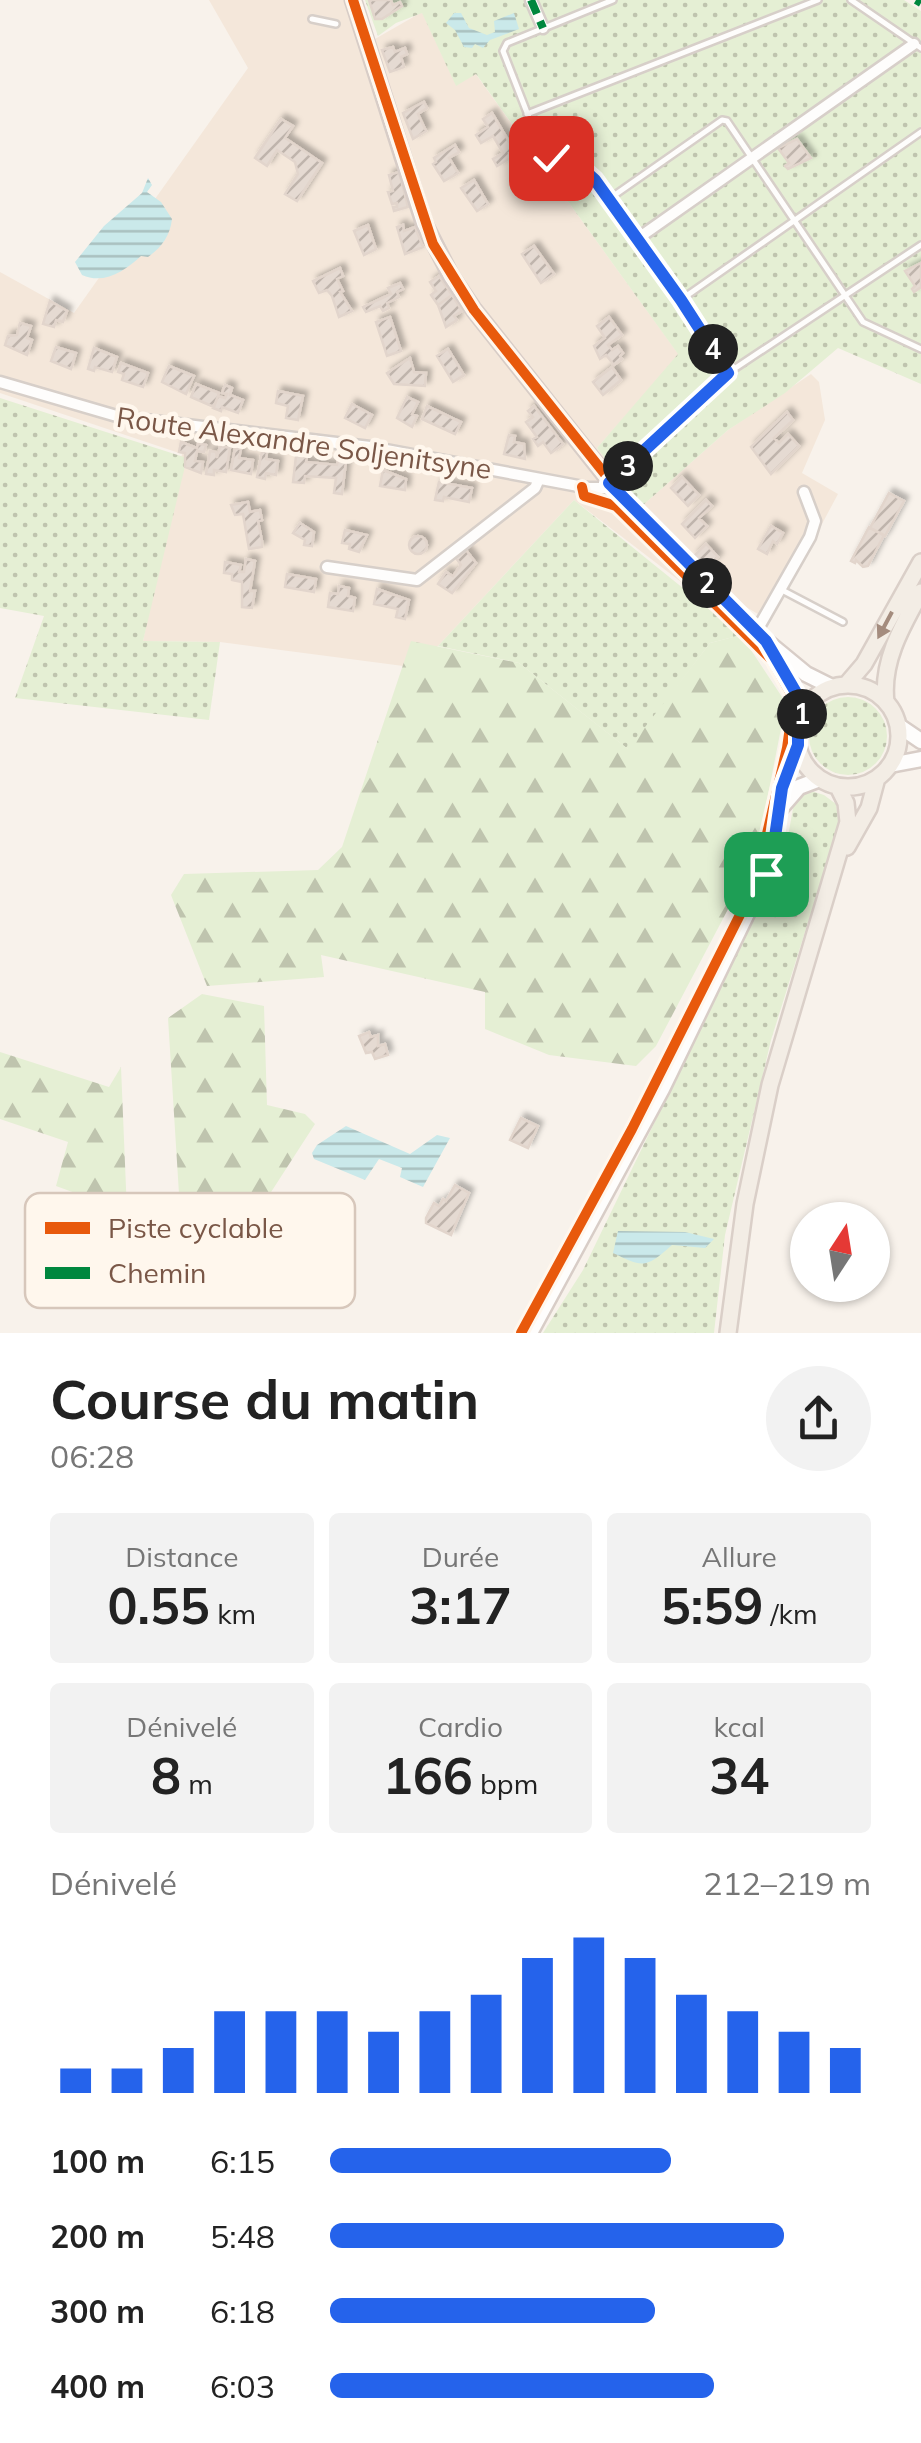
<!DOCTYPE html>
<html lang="fr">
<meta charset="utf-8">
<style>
:root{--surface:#fff;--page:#f2f2f2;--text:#222;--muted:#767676;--accent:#2563eb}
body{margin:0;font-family:Mulish,sans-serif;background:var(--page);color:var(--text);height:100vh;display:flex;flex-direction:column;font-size:38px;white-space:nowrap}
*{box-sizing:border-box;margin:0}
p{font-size:32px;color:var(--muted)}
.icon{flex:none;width:55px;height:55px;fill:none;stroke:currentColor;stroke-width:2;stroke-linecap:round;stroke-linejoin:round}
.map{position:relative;height:1333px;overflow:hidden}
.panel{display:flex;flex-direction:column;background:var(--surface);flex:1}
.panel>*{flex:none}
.needle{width:65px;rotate:12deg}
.tools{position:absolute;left:790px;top:1202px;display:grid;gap:20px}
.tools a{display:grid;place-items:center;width:100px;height:100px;border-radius:50%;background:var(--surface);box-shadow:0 2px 8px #0004;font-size:50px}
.pin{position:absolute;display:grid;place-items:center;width:85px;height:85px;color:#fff;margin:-42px;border-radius:20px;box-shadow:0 5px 15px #0006}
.km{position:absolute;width:50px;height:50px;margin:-25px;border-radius:50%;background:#222;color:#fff;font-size:28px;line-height:50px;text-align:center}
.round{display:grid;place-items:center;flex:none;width:105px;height:105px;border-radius:52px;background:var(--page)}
.head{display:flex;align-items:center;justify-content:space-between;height:170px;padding:0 50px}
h1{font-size:55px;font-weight:700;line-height:75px}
.stats{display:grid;grid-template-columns:repeat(3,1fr);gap:15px;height:170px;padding:10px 50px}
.stats div{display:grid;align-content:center;border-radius:10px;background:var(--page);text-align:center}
.stats b{font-size:50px;font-weight:700}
.stats small{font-size:28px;font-weight:400}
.stats p{font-size:28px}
.chart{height:280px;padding:20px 50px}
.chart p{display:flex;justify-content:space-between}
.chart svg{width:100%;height:180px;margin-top:10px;stroke:var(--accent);stroke-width:6}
ul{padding:0 50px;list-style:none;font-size:32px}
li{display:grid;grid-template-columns:160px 120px 1fr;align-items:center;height:75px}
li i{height:25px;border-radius:12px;background:var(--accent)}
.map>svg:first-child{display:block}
</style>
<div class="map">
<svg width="921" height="1333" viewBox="0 0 921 1333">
<defs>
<pattern id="grass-dots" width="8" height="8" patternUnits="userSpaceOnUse" patternTransform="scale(2.5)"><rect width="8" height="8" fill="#e5efd4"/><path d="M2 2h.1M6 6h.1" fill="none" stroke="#bfc4ae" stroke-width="1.8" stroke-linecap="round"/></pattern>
<pattern id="forest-firs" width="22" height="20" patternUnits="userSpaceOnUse" patternTransform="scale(2.5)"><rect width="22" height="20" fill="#e5efd4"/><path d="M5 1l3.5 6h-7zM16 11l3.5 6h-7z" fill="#bfc4ae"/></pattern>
<pattern id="water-rules" width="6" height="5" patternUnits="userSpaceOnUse" patternTransform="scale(2.5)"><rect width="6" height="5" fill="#cae9ea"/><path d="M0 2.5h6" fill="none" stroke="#a9c0bf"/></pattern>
<pattern id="building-hatch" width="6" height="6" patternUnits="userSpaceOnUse" patternTransform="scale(2.5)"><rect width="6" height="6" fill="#e5dad2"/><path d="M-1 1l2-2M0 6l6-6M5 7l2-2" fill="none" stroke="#bfb4ac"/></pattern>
<filter id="shadow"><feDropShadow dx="4.5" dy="-4.5" stdDeviation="2.5" flood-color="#0004"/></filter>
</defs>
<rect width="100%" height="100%" fill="#f8f2eb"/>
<!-- residential -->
<path fill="#f4e7da" d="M 209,0 L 361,0 L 375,39 L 422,12 L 456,85 L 475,73 L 679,355 L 597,448 L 643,505 L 728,430 L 811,374 L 819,382 L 825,420 L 802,473 L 838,494 L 770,621 L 739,603 L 732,621 L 574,500 L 438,646 L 411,667 L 220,642 L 143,641 L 182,454 L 0,393 L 0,272 L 74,313 L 248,68 Z"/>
<!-- grass -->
<path fill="url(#grass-dots)" d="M 365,0 L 904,0 L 921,11 L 921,384 L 838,348 L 785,393 L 728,430 L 642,506 L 597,448 L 678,354 L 476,74 L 456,86 L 422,13 L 396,23 L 378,36 Z
M 0,398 L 187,458 L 143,641 L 220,642 L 209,720 L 15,698 L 44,616 L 0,608 Z
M 574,500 L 741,635 L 710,643 L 629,750 L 519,663 L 438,646 Z
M809 736a39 39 0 1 1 78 0a39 39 0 1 1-78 0Z
M 808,790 L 824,795 L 836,804 L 839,824 L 771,1040 L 725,1235 L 714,1333 L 543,1333 L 583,1270 L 785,853 L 794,803 Z"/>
<!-- forest -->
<path fill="url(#forest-firs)" d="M 741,635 L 786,703 L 756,856 L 656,1046 L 636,1066 L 549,1055 L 485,1029 L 485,992 L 321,955 L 324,977 L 207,986 L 171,895 L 184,874 L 318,870 L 342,847 L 411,641 L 519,663 L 628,749 L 710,643 Z
M 202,994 L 264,1006 L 267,1105 L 305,1114 L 315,1124 L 235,1248 L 181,1226 L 168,1018 Z
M 0,1052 L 109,1087 L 121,1067 L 127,1212 L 56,1186 L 68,1142 L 0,1119 Z"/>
<!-- water -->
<path fill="url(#water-rules)" d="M 454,13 L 461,13 L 469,28 L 487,35 L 495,32 L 494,21 L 514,13 L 519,29 L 490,40 L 483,48 L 475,44 L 472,48 L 464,47 L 455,30 L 446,23 Z
M 148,178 L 152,185 L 147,192 L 161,202 L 172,219 C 170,236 162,247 148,257 L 141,256 C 125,271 104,285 82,275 L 75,262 L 104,226 L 142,193 Z
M 346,1126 L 410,1154 L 437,1135 L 450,1138 L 423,1187 L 400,1177 L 402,1168 L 379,1159 L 365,1180 L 314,1159 L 312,1153 L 317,1145 Z
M 618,1231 L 685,1232 L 714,1239 L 705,1248 L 672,1245 C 646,1268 644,1268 613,1253 Z"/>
<!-- building -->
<path fill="url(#building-hatch)" stroke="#e2d5cc" stroke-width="2.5" filter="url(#shadow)" d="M 369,0 L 391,0 L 393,5 L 400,2 L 402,6 L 382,19 L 375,19 Z
M 393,47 L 395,52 L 405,48 L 407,54 L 401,57 L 404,67 L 390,72 L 382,50 Z
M 424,102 L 427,108 L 418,114 L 426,131 L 413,139 L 403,113 Z
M 492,113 L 514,150 L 509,153 L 512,157 L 497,166 L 493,159 L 503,153 L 493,136 L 481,143 L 476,135 L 488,127 L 483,119 Z
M 281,119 L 293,126 L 285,138 L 322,163 L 297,201 L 285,194 L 298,174 L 295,162 L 277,150 L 267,166 L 255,158 Z
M 797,139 L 811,158 L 788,169 L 785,166 L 789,163 L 778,148 Z
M 455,145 L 459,152 L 449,158 L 458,173 L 444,181 L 433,164 L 436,162 L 434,158 Z
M 399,172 L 408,207 L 394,211 L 393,207 L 397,207 L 397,203 L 392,204 L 388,192 L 393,191 L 389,175 Z
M 474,180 L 488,204 L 477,211 L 461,188 Z
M 368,225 L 376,249 L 364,255 L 354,231 Z
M 403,225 L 404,231 L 415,227 L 423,247 L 405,254 L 397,227 Z
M 534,246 L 554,274 L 541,283 L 522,254 Z
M 921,263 L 921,287 L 914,292 L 912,289 L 915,286 L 905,271 Z
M 340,268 L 343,276 L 337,279 L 343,291 L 340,292 L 352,311 L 339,317 L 332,296 L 327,290 L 319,293 L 313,281 Z
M 439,276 L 452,295 L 438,305 L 431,295 L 436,291 L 430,282 Z
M 400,283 L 403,289 L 397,292 L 399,297 L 387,303 L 389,308 L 383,311 L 380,306 L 366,312 L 363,307 L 391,294 L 388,288 Z
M 452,295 L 462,311 L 454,316 L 457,320 L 446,327 L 438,305 Z
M 50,301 L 67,311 L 63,322 L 56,320 L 54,327 L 43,324 Z
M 390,317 L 401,351 L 387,356 L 376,322 Z
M 609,317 L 622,335 L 608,345 L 612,350 L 618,346 L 623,353 L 620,356 L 622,359 L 614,365 L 606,355 L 600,359 L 594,346 L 605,338 L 597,326 Z
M 20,323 L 31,326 L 27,338 L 32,340 L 27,355 L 5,345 L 8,336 L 17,335 Z
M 56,347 L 76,353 L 71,369 L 51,361 Z
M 94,348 L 117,357 L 112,372 L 95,367 L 94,371 L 88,369 Z
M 448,349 L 464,375 L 453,382 L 437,356 Z
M 410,358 L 414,372 L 426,373 L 425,386 L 394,384 L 387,373 Z
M 121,363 L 148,373 L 143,387 L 122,380 L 124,374 L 118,372 Z
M 169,366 L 194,376 L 186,394 L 162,382 Z
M 612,367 L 621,380 L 603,395 L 593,382 Z
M 196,384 L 219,393 L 214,407 L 191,397 Z
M 225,385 L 232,388 L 230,395 L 243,400 L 238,413 L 222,407 L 221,411 L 213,408 L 218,396 L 225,398 L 227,394 L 222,393 Z
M 278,391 L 303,396 L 298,420 L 286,418 L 288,406 L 276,403 Z
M 407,397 L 418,402 L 412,414 L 417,416 L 412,427 L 397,418 Z
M 352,404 L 372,415 L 365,428 L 345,418 Z
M 427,406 L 461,422 L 455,434 L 422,419 Z
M 534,406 L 563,444 L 551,453 L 543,442 L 538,446 L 533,439 L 537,437 L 526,422 L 533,417 L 528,411 Z
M 787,412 L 793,420 L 774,438 L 779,443 L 788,434 L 799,446 L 771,474 L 751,447 Z
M 509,435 L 515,436 L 514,442 L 524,444 L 525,459 L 504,454 Z
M 181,442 L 197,448 L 198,444 L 206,445 L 204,452 L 197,451 L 195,461 L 203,462 L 201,473 L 185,467 L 185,453 L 179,452 Z
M 220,446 L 230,448 L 226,472 L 214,470 L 214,475 L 206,474 L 210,451 L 216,452 L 217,458 Z
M 235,448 L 241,449 L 239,458 L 253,460 L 251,474 L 231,470 Z
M 262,451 L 267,452 L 266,459 L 278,461 L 276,475 L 266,473 L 265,479 L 257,477 Z
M 296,456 L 307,457 L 306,462 L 337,465 L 338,460 L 346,461 L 342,494 L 334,493 L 336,478 L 305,476 L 304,483 L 293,482 Z
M 383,470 L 406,479 L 405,490 L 380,486 Z
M 682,477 L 699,495 L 688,506 L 671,488 Z
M 439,482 L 472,488 L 469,502 L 444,497 L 443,501 L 435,500 Z
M 889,493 L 904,501 L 885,536 L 870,528 Z
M 706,500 L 712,506 L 699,518 L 707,526 L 695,538 L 682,524 Z
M 248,502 L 250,512 L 260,510 L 262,520 L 258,521 L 262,541 L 262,547 L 249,549 L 243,514 L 235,515 L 231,505 Z
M 300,523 L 314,532 L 312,546 L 304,545 L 305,540 L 293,533 Z
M 771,526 L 783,533 L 777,544 L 773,541 L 767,554 L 758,549 Z
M 869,527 L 884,535 L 868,566 L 863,567 L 856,560 L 855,563 L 851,561 Z
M 345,530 L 367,535 L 359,552 L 349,549 L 350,544 L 342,543 Z
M409 545a9 9 0 1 1 18 0a9 9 0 1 1-18 0Z
M 706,544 L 718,557 L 706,569 L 694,556 Z
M 466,550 L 476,563 L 452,593 L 438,584 L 446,572 L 453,576 L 461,565 L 456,558 Z
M 246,559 L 255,561 L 250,591 L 255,591 L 252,608 L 242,607 L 242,582 L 232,580 L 232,574 L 224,573 L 225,562 L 241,565 L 239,572 L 244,572 Z
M 287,574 L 316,579 L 314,592 L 285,587 Z
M 339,586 L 349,588 L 348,596 L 355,598 L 353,611 L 328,607 L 330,593 L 338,594 Z
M 377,589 L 409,600 L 405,619 L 396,617 L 398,609 L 374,604 Z
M 369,1032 L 371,1037 L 378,1035 L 378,1046 L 385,1044 L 388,1055 L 375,1059 L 372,1052 L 366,1053 L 359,1036 Z
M 521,1118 L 538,1126 L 528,1148 L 510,1140 Z
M 455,1185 L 469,1193 L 451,1235 L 426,1223 L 426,1218 L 434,1203 L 439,1206 L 443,1199 L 446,1201 Z"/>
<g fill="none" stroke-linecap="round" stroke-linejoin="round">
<defs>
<path id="lane" d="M 613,0 L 507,43 L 503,51 L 542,151 C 559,164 579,166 595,180 L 681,300 L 728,373
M 851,0 L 921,48
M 312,19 L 336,24
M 527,114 L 818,0
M 609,199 L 722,120 L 727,121 L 863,322 L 921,349
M 682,299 L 921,132
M 610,482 L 728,373 L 921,245
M 782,590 L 843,622"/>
<path id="street" d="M 531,0 L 543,28
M 637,239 L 914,44
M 0,382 L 120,417 L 370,447 L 589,488 L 605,488 L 609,483
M 327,567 L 417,580 L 535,488 L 539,479
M 756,632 L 810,537 L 815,521 L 804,492"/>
<path id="secondary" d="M 353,0 L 424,223 L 451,276 L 474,310 L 631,508 L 766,641 L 806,674 L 832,687
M 771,650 L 792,684 L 803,711
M 899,726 L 921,741
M 890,765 L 921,759
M 779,810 L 799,787 L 820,779
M 530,1333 L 662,1089 L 756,895 L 774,845 L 782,787 L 798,745"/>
<path id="primary" d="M 846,685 L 864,664 L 921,562
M797 736a51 51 0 1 1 102 0a51 51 0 1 1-102 0Z
M 886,702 C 881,662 902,626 921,592
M 847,847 L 869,808 L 877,778
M 728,1333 L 745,1204 L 770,1085 L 848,822 L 846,803 L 838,787"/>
</defs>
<!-- lane casing -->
<use href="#lane" stroke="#d7cfc9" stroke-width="10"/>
<!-- street casing -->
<use href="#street" stroke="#d7cfc9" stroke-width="15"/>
<!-- secondary casing -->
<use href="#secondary" stroke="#d8cdc7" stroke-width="19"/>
<!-- primary casing -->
<use href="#primary" stroke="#dacfc8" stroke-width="20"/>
<!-- lane -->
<use href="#lane" stroke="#fefdfc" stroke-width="5"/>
<!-- street -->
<use href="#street" stroke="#fefdfc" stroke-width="10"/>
<!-- secondary -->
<use href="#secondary" stroke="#fefdfc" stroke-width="14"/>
<!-- primary -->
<use href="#primary" stroke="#f3ede5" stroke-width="15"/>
<!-- quiet -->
<path stroke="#00873e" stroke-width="8" stroke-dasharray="15 8" stroke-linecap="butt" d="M 531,0 L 543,28
M 916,0 L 921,3"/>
<defs>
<path id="cycleway" d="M 353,0 L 433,244 L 474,310 L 632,508
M 521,1333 L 632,1129 L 755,885 L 787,748 L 794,699 L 772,660 L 616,506 L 584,496 L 582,487"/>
</defs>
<!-- cycleway casing -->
<use href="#cycleway" stroke="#fff7ed" stroke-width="16"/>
<!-- cycleway -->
<use href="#cycleway" stroke="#e8590c" stroke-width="10"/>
</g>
<!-- one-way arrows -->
<defs><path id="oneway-solid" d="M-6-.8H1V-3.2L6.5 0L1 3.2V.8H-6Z" transform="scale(2.5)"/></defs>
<use fill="#a48c7e" href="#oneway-solid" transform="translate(885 625) rotate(118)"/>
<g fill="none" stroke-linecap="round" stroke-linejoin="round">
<defs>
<path id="route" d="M 551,158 L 585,171 L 595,180 L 681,300 L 728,373 L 609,483 L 766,641 L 798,696 L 803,711 L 798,722 L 798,745 L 782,788 L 774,844 L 766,874"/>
</defs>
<!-- route casing -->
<use href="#route" stroke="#fff" stroke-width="20"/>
<!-- route -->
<use href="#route" stroke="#2563eb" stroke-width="12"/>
</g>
<g text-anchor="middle" stroke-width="9" stroke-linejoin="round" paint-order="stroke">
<!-- street labels -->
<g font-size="28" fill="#7a5747" stroke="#fff7ed">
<text transform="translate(304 443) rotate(8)" y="10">Route Alexandre Soljenitsyne</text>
</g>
</g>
<!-- legend -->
<rect x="25" y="1193" width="330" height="115" rx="15" fill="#fff7ed" stroke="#d7c7bb" stroke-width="2.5"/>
<rect x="45" y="1222" width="45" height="12" fill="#e8590c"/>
<rect x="45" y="1267" width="45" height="12" fill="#00873e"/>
<g font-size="28" fill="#7a5747">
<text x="108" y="1238">Piste cyclable</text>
<text x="108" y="1283">Chemin</text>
</g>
</svg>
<div class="tools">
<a><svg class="needle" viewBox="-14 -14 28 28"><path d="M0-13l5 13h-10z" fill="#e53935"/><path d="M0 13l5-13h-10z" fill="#767676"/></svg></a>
</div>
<div class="pin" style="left:766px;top:874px;background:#1e9e55"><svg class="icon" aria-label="arrive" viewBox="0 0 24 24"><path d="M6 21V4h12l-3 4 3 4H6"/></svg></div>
<div class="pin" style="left:551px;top:158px;background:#d93025"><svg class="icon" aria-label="check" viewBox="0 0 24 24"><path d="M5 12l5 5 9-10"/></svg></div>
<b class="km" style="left:802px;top:714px">1</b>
<b class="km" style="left:707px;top:583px">2</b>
<b class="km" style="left:628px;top:466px">3</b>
<b class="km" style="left:713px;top:349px">4</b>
</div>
<section class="panel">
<div class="head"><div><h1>Course du matin</h1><p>06:28</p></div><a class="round"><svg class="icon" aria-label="share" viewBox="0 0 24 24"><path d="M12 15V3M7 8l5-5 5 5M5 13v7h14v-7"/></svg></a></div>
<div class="stats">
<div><p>Distance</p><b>0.55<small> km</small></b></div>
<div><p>Durée</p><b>3:17</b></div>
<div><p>Allure</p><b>5:59<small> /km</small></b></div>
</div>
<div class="stats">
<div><p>Dénivelé</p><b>8<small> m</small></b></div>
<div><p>Cardio</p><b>166<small> bpm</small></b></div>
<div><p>kcal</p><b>34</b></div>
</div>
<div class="chart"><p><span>Dénivelé</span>212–219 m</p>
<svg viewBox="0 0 160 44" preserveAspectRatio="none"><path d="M5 44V38M15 44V38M25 44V33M35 44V24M45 44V24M55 44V24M65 44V29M75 44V24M85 44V20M95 44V11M105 44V6M115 44V11M125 44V20M135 44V24M145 44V29M155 44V33"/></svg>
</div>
<ul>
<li><b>100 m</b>6:15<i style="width:63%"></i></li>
<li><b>200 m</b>5:48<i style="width:84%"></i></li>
<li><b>300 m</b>6:18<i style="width:60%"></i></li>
<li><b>400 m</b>6:03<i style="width:71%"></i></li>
</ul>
</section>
